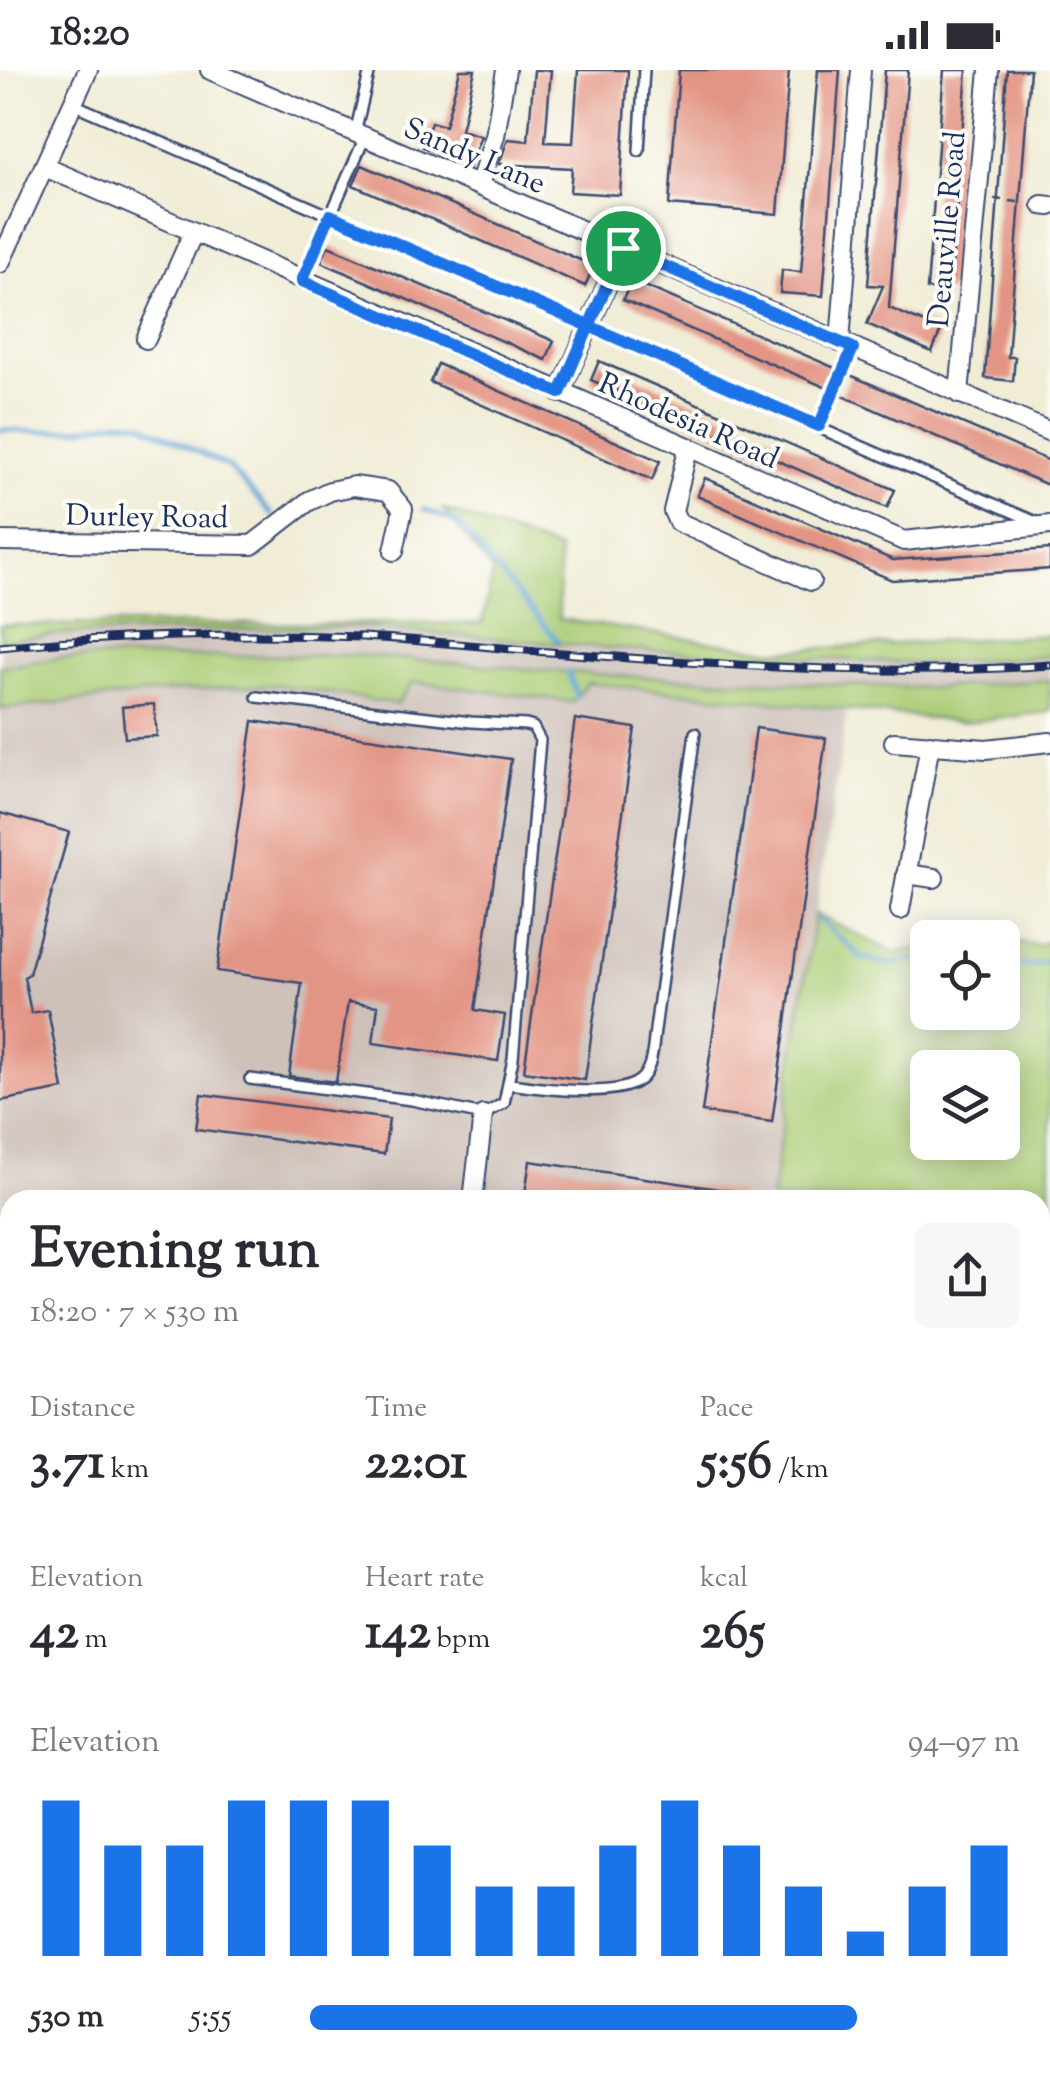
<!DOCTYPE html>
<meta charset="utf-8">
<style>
:root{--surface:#fff;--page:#f7f7f7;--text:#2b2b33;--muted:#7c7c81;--accent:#1a73e8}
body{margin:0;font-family:"Sorts Mill Goudy",serif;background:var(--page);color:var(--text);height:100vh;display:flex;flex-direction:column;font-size:38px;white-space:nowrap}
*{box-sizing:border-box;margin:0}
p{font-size:32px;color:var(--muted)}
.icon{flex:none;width:55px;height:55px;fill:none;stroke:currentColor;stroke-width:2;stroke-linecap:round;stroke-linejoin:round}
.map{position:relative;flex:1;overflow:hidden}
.details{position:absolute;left:0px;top:1120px;width:1050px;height:888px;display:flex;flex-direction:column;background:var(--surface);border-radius:30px 30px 0 0;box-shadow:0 5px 25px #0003}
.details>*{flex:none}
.tools{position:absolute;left:910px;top:850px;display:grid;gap:20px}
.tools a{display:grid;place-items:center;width:110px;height:110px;border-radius:15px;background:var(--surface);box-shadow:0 5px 25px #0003;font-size:50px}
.pin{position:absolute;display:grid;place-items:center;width:85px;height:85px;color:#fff;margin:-42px;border:5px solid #fff;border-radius:50%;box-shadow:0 2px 10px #0007}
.round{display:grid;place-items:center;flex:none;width:105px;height:105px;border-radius:15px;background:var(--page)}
.head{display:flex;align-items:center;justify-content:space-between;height:170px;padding:0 30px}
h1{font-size:55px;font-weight:700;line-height:75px}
.stats{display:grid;grid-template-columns:repeat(3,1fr);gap:15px;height:170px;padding:10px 30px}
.stats div{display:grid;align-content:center}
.stats b{font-size:50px;font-weight:700}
.stats small{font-size:28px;font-weight:400}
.stats p{font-size:28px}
.chart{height:280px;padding:20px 30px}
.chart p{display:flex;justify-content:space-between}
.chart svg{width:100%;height:180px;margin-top:10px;stroke:var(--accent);stroke-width:6}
ul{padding:0 30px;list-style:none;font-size:32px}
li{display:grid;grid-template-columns:160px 120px 1fr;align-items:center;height:75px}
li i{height:25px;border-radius:12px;background:var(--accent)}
.status{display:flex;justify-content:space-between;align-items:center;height:70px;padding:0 50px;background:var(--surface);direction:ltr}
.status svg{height:28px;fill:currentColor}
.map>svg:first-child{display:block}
</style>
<div class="status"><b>18:20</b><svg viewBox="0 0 49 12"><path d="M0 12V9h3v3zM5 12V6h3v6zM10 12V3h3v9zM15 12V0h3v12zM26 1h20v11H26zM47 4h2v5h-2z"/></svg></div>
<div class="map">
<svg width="1050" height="2007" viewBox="0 0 1050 2007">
<rect width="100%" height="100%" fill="#fdfcf7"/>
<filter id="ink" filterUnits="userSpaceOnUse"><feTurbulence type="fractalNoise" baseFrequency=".01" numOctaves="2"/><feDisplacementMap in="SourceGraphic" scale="20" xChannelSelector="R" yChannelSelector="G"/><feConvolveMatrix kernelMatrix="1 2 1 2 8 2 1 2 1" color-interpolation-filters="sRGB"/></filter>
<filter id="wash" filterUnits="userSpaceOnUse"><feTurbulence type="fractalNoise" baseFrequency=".0048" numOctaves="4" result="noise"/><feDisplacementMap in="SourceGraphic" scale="40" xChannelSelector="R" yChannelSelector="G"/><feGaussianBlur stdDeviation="2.25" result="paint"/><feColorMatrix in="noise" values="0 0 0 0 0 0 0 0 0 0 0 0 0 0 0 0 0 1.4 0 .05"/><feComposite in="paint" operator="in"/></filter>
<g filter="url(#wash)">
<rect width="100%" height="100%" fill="#f0ecd6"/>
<!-- industrial -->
<path fill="#cec1ba" d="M 356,557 L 621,579 L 931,594 L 1050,586 L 1050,610 L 931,618 L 620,606 L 354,585 L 60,588 L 0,597 L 0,571 L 62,564 Z
M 412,611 L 573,632 L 587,613 L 847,642 L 771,1130 L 10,1130 L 10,1534 L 0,1533 L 0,639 L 172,621 L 277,615 L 397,633 Z
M 1040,1319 L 1050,1323 L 1050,1910 L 1040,1905 Z
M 0,1595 L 10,1596 L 10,1998 L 1040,1998 L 1040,1980 L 1050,1985 L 1050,2007 L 0,2007 Z"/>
<!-- green -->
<path fill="#aacc74" stroke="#627e69" stroke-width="2.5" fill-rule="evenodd" d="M 443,439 L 559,480 L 559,549 L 774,581 L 1050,565 L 1050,586 L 931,594 L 621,579 L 356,557 L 62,564 L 0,571 L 0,555 L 482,553 L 493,502 Z
M 354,585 L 620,606 L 931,618 L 1050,610 L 1050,642 L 967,652 L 588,613 L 573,632 L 413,612 L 397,634 L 277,615 L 172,621 L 0,639 L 0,597 L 60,588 Z
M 815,844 L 895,883 L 927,876 L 928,942 L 1002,942 L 1003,870 L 1039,875 L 1050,870 L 1050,1323 L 1040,1319 L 1040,1130 L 771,1130 ZM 928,998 L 1002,998 L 1002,1072 L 928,1072 Z"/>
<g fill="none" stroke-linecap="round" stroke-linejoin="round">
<!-- stream -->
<path stroke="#5fa4d4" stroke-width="5" d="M 0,360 C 26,362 54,362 79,359 C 102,356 118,347 142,354 L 229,397 L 272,445
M 424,439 L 457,453 L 558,571
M 568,602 L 577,626
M 817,848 L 861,887 L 889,894 L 928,886
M 1002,892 C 1019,895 1035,899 1050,889"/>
</g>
<g id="blocks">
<!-- building -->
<path fill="#e39585" d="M 460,0 L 475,0 L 461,60 L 481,66 L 469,97 L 423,77 L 431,52 L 445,56 Z
M 534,0 L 551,0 L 545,72 L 573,73 L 578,0 L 628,0 L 620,125 L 570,122 L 572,98 L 499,94 L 508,69 L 528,71 Z
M 679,0 L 789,0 L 778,144 L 669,135 Z
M 818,0 L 840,0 L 823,226 L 780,223 L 782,200 L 801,202 Z
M 885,0 L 908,0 L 889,238 L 941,260 L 932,282 L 867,254 L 883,216 L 868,215 Z
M 944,0 L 967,0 L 950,221 L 927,219 Z
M 1007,0 L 1030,0 L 1008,287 L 1015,287 L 1013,311 L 985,308 Z
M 362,95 L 594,196 L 585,216 L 353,115 Z
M 328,176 L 554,271 L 546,290 L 321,192 Z
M 631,210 L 835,298 L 827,318 L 623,230 Z
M 599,291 L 895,420 L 887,438 L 591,310 Z
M 438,294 L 660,391 L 652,410 L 430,312 Z
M 850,305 L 1050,391 L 1050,416 L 841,325 Z
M 705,408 L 893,490 L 1050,479 L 1050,499 L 892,510 L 697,426 Z
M 154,634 L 157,666 L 125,668 L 122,637 Z
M 575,649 L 635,658 L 585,1010 L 524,1001 Z
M 253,651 L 511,689 L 475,940 L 505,945 L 498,991 L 373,973 L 378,936 L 348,932 L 336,1012 L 289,1006 L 302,913 L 217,901 Z
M 756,658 L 826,668 L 772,1052 L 702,1042 Z
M 0,743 L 69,762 L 29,904 L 24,907 L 31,943 L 48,940 L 63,1019 L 0,1031 Z
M 201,1024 L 389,1049 L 384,1084 L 196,1059 Z
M 530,1091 L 739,1122 L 738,1130 L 524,1130 Z"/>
</g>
</g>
<g filter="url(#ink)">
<use href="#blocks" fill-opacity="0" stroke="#3b4b70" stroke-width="2.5"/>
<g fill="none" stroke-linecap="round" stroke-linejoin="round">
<defs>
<path id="lane" d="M 73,34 L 1038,453
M 355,63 L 370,0
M 639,81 L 644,0
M 303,208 L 365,67
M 819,356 L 853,277
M 250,1009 L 412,1030 L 483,1045 L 504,1033 L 513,989 L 540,670 L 533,657 L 526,655 L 471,652 L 257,627
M 510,1014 C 538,1018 624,1030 643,1007 C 653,995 653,974 655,960 L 695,663
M 1040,1200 L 1050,1202
M 1040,1357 L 1050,1357
M 1040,1476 L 1050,1475
M 0,1976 L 10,1976
M 1040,1995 L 1050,2000
M 656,1998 L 674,2007
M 746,1998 L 763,2007
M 323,2007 L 323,1998"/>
<path id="street" d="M 210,0 L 1050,362
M 45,97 L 904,471 L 1050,455
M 479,116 L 495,66 L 506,0
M 1042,135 L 1050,136
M 0,193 L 88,0
M 146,269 L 193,163
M 840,272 L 861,0
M 560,323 L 623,178
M 959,324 L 989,0
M 688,379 L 673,441 L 678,452 L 811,511
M 0,471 L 252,475 L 309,431 L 330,421 L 354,416 L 388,421 L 403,439 L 394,481
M 894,672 L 986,679 L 1050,672
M 906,804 L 934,808
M 900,840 L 930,674
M 473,1130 L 483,1045
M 629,2007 L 634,1998"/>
<path id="secondary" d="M 0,1560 L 10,1561
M 1040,1943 L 1050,1948"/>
</defs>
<!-- lane casing -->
<use href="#lane" stroke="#3b4b70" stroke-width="14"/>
<!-- street casing -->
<use href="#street" stroke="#3b4b70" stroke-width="22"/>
<!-- secondary casing -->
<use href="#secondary" stroke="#3b4b70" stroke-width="30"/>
<!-- path -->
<path stroke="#3b4b70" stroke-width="2.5" stroke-dasharray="8 8" stroke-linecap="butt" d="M 994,129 L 1025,133
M 0,1590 L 10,1591
M 1040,1974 L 1050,1979"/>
<!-- lane -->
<use href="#lane" stroke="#fff" stroke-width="9"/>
<!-- street -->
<use href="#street" stroke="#fff" stroke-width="18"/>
<!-- secondary -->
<use href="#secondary" stroke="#ffe4c6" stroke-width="25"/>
<defs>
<path id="rail" d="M 0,577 C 119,565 243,563 363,567 C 421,570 479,576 536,581 C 706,594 880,608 1050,595"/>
</defs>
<!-- rail casing -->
<use href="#rail" stroke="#1b2f5e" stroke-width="9"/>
<!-- rail -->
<use href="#rail" stroke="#fdfcf7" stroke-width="5" stroke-dasharray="15" stroke-linecap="butt"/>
</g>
</g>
<g fill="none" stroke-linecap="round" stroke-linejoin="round" filter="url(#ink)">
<defs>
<path id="route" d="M 623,178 L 589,256 L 330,145 L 302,211 L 560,323 L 589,256 L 819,356 L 853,278 L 623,178"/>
</defs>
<!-- route casing -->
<use href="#route" stroke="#fff" stroke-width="20"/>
<!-- route -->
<use href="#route" stroke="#1a73e8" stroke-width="12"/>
</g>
<g text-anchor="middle" stroke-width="8" stroke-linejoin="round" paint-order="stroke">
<!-- street labels -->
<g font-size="30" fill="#1b2f5e" stroke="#fdfcf7">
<text transform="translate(475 85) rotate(23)" y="10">Sandy Lane</text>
<text transform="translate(946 159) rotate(-85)" y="10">Deauville Road</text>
<text transform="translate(689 350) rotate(24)" y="10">Rhodesia Road</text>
<text transform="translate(147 446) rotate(1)" y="10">Durley Road</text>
</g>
</g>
</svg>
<div class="tools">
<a><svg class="icon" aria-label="locate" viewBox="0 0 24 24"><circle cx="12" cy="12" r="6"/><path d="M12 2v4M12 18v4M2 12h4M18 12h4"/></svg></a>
<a><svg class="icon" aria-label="layers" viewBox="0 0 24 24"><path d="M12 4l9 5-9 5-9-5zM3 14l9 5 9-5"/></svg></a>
</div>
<div class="pin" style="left:623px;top:178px;background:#1e9e55"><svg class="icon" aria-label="arrive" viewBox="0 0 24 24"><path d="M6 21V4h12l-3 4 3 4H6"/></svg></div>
<section class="details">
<div class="head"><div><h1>Evening run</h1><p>18:20 · 7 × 530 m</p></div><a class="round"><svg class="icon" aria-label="share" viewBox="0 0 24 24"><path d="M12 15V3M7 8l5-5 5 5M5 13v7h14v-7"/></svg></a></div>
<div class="stats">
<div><p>Distance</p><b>3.71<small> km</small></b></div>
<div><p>Time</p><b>22:01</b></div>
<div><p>Pace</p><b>5:56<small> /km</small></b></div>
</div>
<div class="stats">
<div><p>Elevation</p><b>42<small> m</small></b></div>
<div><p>Heart rate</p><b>142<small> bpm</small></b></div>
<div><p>kcal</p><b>265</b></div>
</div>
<div class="chart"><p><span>Elevation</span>94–97 m</p>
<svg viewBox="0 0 160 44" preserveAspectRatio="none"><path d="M5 44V6M15 44V17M25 44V17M35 44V6M45 44V6M55 44V6M65 44V17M75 44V27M85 44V27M95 44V17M105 44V6M115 44V17M125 44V27M135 44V38M145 44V27M155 44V17"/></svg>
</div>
<ul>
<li><b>530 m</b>5:55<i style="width:77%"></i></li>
</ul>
</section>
</div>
